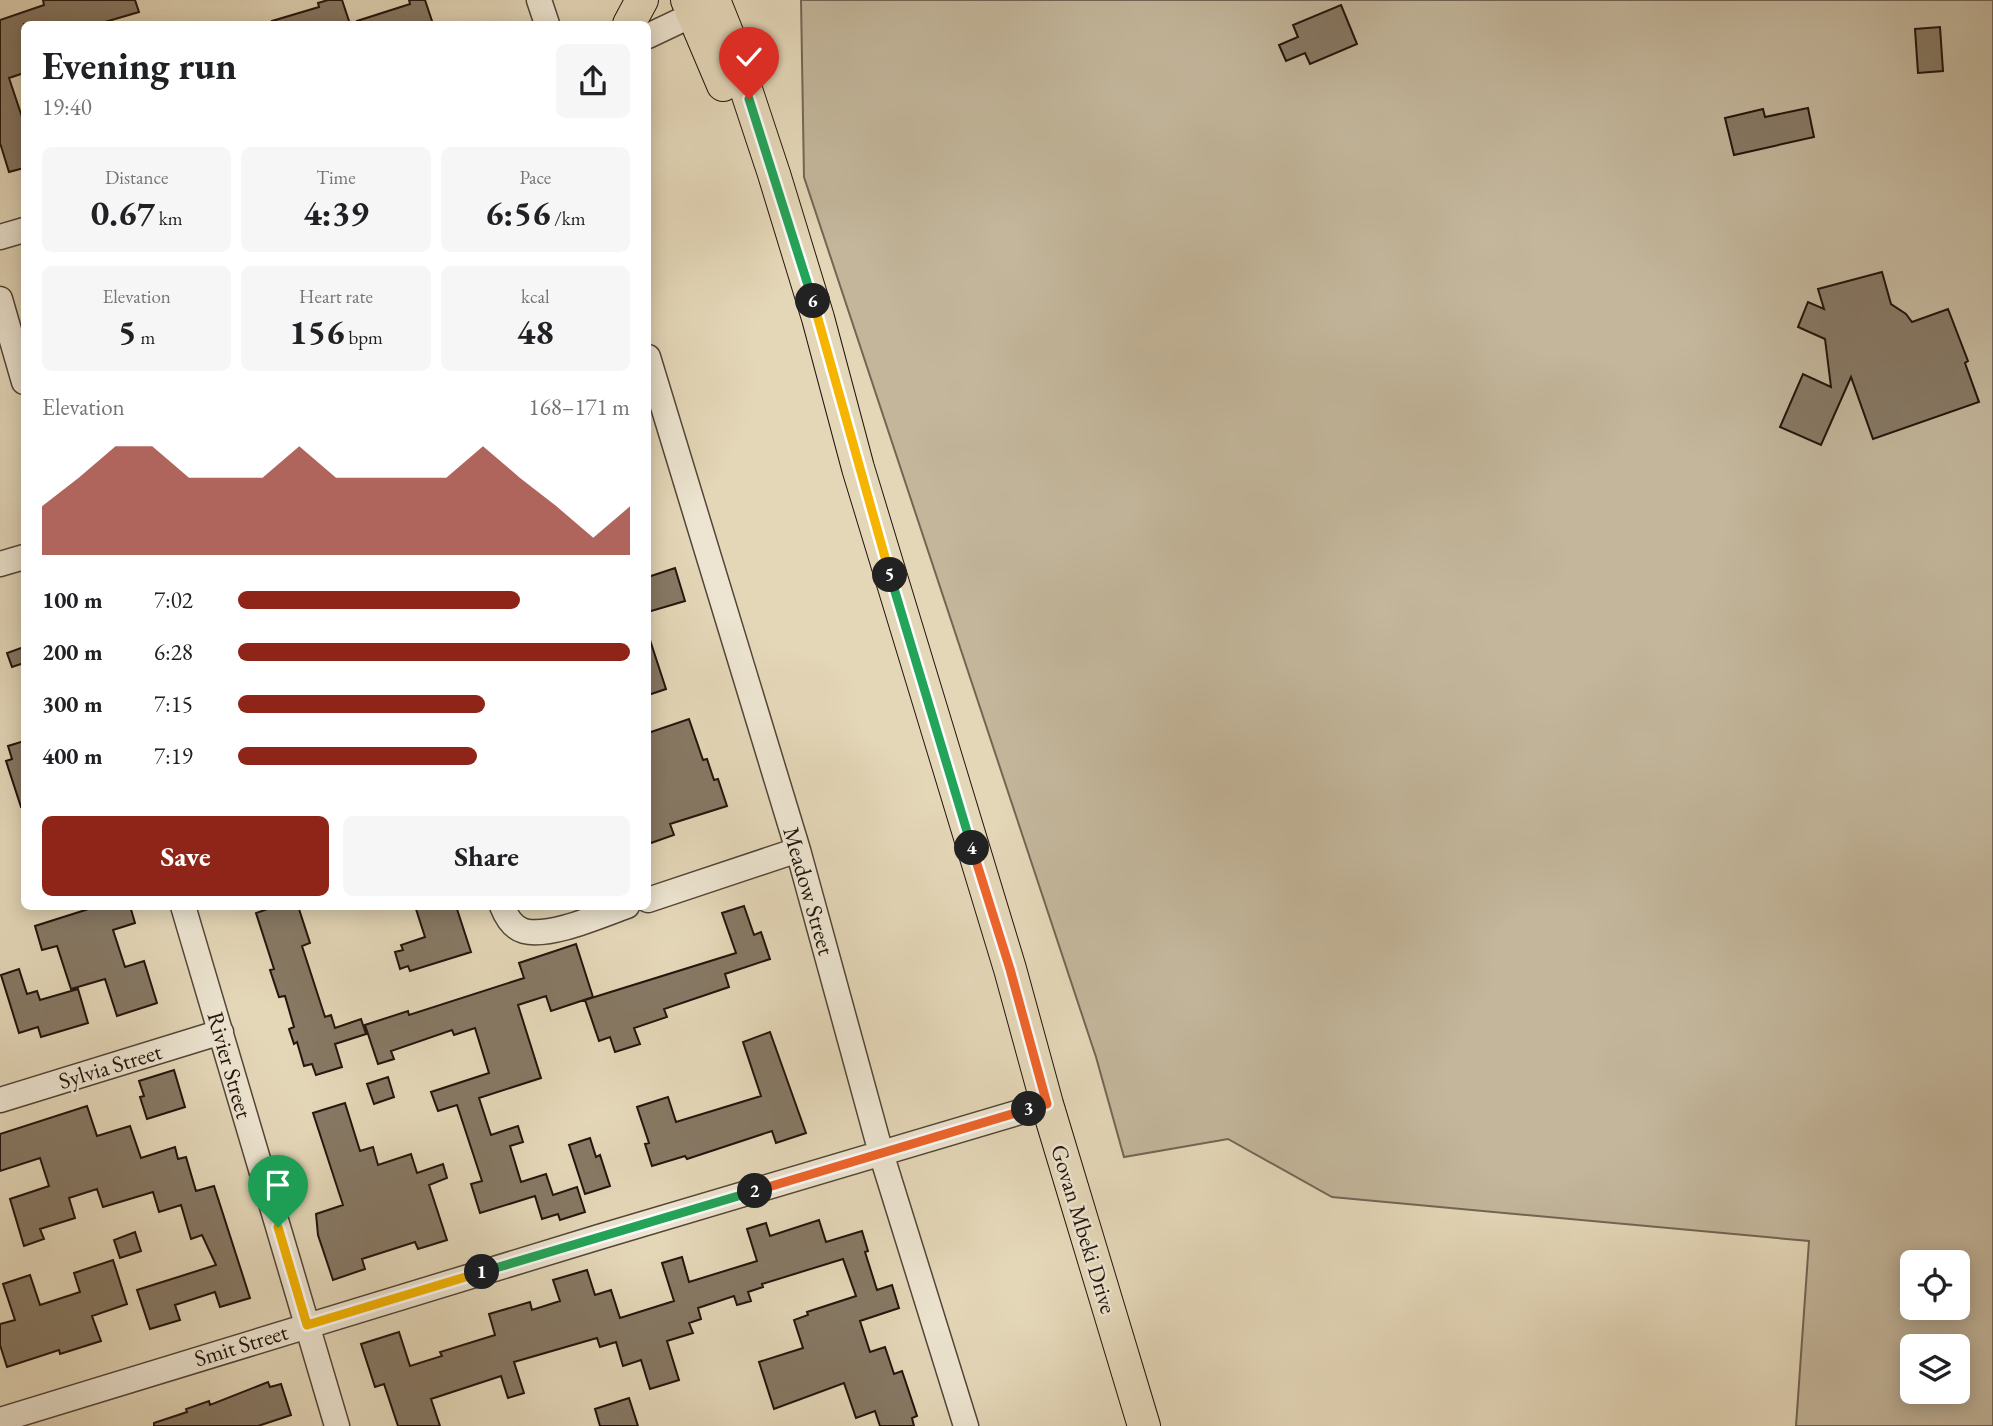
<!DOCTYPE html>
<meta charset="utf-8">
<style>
:root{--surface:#fff;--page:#f6f6f6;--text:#202124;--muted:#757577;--accent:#8f2418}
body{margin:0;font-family:"EB Garamond",serif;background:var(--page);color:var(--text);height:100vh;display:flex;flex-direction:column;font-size:26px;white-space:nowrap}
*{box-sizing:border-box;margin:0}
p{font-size:23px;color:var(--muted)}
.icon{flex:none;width:38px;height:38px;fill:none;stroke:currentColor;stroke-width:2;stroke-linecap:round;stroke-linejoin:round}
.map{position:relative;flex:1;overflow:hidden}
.details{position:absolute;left:21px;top:21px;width:630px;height:889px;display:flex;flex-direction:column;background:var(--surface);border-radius:10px;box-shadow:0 4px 18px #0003}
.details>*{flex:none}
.controls{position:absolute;left:1900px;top:1250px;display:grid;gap:14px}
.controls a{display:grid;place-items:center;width:70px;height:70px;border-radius:10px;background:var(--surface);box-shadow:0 4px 18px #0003;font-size:35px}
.pin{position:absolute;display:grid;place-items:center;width:60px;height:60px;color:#fff;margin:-72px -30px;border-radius:50% 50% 50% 0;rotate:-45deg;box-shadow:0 0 7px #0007}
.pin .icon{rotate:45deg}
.km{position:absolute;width:35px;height:35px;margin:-18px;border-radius:50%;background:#222;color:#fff;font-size:19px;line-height:35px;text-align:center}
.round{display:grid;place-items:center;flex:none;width:74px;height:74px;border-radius:10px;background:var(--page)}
.head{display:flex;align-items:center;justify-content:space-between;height:119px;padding:0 21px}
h1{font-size:38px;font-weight:700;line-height:52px}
.stats{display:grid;grid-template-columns:repeat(3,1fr);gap:10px;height:119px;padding:7px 21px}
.stats div{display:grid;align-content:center;border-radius:10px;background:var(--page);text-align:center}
.stats b{font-size:35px;font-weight:700}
.stats small{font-size:19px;font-weight:400}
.stats p{font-size:19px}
.chart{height:196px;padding:14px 21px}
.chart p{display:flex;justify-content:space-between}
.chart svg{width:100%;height:126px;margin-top:7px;fill:var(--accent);opacity:.7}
.action{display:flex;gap:14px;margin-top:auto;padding:14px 21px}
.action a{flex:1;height:80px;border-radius:10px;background:var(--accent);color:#fff;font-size:28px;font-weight:700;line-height:80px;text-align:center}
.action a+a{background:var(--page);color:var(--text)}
ul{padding:0 21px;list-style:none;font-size:23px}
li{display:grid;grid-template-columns:112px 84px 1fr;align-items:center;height:52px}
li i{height:18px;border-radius:9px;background:var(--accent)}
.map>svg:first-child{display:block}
</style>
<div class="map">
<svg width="1993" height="1426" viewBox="0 0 1993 1426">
<rect width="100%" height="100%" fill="#e4d7b8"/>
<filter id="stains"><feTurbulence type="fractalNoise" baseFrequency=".00286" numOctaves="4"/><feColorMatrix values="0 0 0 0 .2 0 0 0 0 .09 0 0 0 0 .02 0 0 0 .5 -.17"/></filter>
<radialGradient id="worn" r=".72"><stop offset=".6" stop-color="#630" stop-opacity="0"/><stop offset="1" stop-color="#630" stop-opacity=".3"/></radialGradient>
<!-- green -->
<path fill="#c3b69b" stroke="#736554" stroke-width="2" fill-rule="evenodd" d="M 801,0 L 1993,0 L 1993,1426 L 1796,1426 L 1809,1241 L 1332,1197 L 1228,1139 L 1124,1157 L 1096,1057 L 804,177 ZM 1913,1262 L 1958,1262 L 1958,1307 L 1913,1307 ZM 1913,1346 L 1958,1346 L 1958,1391 L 1913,1391 Z"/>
<!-- building -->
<path fill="#877965" stroke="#23140c" stroke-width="2" d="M 43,0 L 135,0 L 139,12 L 98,24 L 24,24 L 24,73 L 9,78 L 24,123 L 24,168 L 9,172 L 0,143 L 0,20 L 44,5 Z
M 328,0 L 342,0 L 350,24 L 273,24 L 272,21 L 319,7 L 318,3 Z
M 409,0 L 425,0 L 433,24 L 358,24 L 357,21 L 410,4 Z
M 1341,5 L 1357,44 L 1310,64 L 1305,53 L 1286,61 L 1279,45 L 1298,37 L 1293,25 Z
M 1940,27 L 1943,71 L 1918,73 L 1915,29 Z
M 1808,108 L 1814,137 L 1734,155 L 1725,118 L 1763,109 L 1765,117 Z
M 1882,272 L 1891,304 L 1906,314 L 1912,322 L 1948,309 L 1968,361 L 1965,363 L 1979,402 L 1873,439 L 1851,377 L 1821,445 L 1780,427 L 1803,374 L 1831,387 L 1825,339 L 1798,327 L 1808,302 L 1824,309 L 1818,289 Z
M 675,568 L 685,601 L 648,612 L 648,577 Z
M 650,640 L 666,689 L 648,695 L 648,641 Z
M 24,647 L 24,663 L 12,667 L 7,653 Z
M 689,719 L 703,760 L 707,759 L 714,780 L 718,779 L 727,806 L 670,824 L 674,835 L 648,844 L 648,733 Z
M 24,741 L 24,807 L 21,807 L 6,761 L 12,759 L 8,746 Z
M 98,906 L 130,906 L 135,923 L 113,930 L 125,967 L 144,961 L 157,1003 L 117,1016 L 105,979 L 71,989 L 57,946 L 42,950 L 35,926 Z
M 276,906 L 298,906 L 310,943 L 302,946 L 325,1017 L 331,1015 L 335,1028 L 361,1019 L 366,1034 L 335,1044 L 342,1067 L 316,1075 L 312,1064 L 304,1066 L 297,1042 L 294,1044 L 289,1029 L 294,1027 L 285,996 L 279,997 L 270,970 L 274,969 L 256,913 Z
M 415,906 L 456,906 L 471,952 L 410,971 L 408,966 L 400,969 L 395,952 L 403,950 L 401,945 L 425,937 Z
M 744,906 L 754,935 L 761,932 L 770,959 L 725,974 L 729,987 L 664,1009 L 667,1017 L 634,1028 L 640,1044 L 615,1052 L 610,1037 L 599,1041 L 585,1000 L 736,953 L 722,913 Z
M 576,944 L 593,997 L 551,1011 L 546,996 L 518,1005 L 541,1078 L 479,1098 L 491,1135 L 518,1126 L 523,1142 L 510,1146 L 521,1182 L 546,1174 L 553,1195 L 577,1187 L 585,1212 L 560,1220 L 558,1214 L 542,1219 L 535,1196 L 480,1213 L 471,1184 L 482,1181 L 457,1105 L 438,1111 L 431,1092 L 489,1073 L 475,1028 L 454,1035 L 452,1030 L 391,1051 L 394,1059 L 378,1064 L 365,1025 L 408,1011 L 409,1015 L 524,978 L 519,963 Z
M 19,969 L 27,994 L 37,991 L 40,1000 L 78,989 L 88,1023 L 41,1037 L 38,1027 L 19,1033 L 1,975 Z
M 770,1032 L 806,1133 L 776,1143 L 772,1131 L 687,1159 L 685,1156 L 652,1166 L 645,1144 L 649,1143 L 637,1107 L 668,1097 L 676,1122 L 761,1096 L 743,1042 Z
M 174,1070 L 185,1107 L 147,1119 L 140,1097 L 144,1096 L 139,1081 Z
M 388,1077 L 394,1097 L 374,1104 L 367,1084 Z
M 345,1103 L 360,1151 L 373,1147 L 378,1165 L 411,1154 L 417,1173 L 443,1164 L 447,1178 L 429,1185 L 447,1240 L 418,1249 L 415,1242 L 362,1259 L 365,1269 L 333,1280 L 318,1235 L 316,1214 L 343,1205 L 313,1113 Z
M 87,1106 L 97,1136 L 130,1126 L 141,1158 L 175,1147 L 178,1159 L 186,1157 L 196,1191 L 214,1186 L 250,1298 L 220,1307 L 215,1292 L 175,1305 L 180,1320 L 150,1329 L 137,1290 L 216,1265 L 202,1235 L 191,1239 L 181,1205 L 159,1212 L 153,1192 L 103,1207 L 97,1189 L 69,1198 L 75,1218 L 40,1229 L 44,1239 L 24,1246 L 10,1199 L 49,1186 L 40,1158 L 0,1171 L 0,1134 Z
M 590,1138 L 596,1157 L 600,1155 L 610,1186 L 585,1194 L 569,1145 Z
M 819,1220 L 826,1242 L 862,1231 L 868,1251 L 865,1252 L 877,1290 L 892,1285 L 899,1308 L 860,1321 L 870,1352 L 885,1347 L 894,1374 L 902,1371 L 917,1416 L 912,1418 L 914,1426 L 880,1426 L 875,1411 L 856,1418 L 844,1383 L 774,1409 L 759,1362 L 803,1348 L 794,1320 L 808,1315 L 807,1312 L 856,1296 L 843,1259 L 762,1284 L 763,1287 L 748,1292 L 751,1301 L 737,1305 L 734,1296 L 698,1308 L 701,1319 L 689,1323 L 693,1333 L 667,1341 L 679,1380 L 650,1389 L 641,1360 L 623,1366 L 616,1342 L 600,1347 L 597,1338 L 514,1362 L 524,1393 L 508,1398 L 501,1376 L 431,1399 L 440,1426 L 398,1426 L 384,1384 L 375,1387 L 361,1344 L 399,1332 L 410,1366 L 442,1356 L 440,1352 L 495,1335 L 489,1314 L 530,1302 L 532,1310 L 560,1301 L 553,1280 L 587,1270 L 595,1295 L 611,1290 L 620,1318 L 674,1301 L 662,1263 L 682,1257 L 689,1282 L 757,1261 L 747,1229 L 766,1223 L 770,1236 Z
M 135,1232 L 141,1251 L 120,1258 L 114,1240 Z
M 113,1260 L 127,1304 L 92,1316 L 101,1341 L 60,1354 L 59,1350 L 7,1367 L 0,1345 L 0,1324 L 15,1320 L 3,1284 L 30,1275 L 40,1305 L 80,1292 L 74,1273 Z
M 268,1382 L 270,1387 L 281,1384 L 291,1415 L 258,1426 L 154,1426 L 154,1423 L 187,1412 L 186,1409 L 209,1401 L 210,1405 Z
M 629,1398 L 638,1426 L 600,1426 L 595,1409 Z"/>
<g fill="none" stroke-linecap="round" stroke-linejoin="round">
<defs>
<path id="minor" d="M 539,0 L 547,24
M 648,36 L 709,7
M 0,237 L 24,230
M 0,299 L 24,382
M 648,357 L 798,850 L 881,1153 L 966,1426
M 0,564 L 24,557
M 648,900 L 798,850
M 183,906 L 337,1426
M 502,906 C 506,916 513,928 524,931 C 550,938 601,915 627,906
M 0,1100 L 221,1032
M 0,1420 L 599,1237 L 1047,1104"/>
<path id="major" d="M 687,0 L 723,85
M 714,0 L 728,35 L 774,174 L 818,318 L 858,468 L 1010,969 L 1047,1104 L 1144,1426
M 629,24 L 642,0"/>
</defs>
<!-- minor casing -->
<use href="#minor" stroke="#534537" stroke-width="27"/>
<!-- major casing -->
<use href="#major" stroke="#23140c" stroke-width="34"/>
<!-- minor -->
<use href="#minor" stroke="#ede5d1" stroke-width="24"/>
<!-- major -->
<use href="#major" stroke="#e4d7b8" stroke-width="32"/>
</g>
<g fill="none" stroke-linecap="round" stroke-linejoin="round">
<defs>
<path id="split-1" d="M 278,1227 L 307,1325 L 482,1272"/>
<path id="split-2" d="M 482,1272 L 755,1191"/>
<path id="split-3" d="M 755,1191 L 1029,1109"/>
<path id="split-4" d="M 972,848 L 1010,969 L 1047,1104 L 1029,1109"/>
<path id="split-5" d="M 890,575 L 972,848"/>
<path id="split-6" d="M 813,301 L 890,575"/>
<path id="split-7" d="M 749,99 L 813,301"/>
</defs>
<!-- split-1 casing -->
<use href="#split-1" stroke="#fff" stroke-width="14"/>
<!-- split-2 casing -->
<use href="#split-2" stroke="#fff" stroke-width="14"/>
<!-- split-3 casing -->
<use href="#split-3" stroke="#fff" stroke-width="14"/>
<!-- split-4 casing -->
<use href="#split-4" stroke="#fff" stroke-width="14"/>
<!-- split-5 casing -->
<use href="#split-5" stroke="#fff" stroke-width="14"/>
<!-- split-6 casing -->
<use href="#split-6" stroke="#fff" stroke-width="14"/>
<!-- split-7 casing -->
<use href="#split-7" stroke="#fff" stroke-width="14"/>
<!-- split-1 -->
<use href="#split-1" stroke="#f5b400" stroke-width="9"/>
<!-- split-2 -->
<use href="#split-2" stroke="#22a559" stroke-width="9"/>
<!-- split-3 -->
<use href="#split-3" stroke="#f0652b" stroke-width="9"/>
<!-- split-4 -->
<use href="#split-4" stroke="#f0652b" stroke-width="9"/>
<!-- split-5 -->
<use href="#split-5" stroke="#22a559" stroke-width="9"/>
<!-- split-6 -->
<use href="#split-6" stroke="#f5b400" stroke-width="9"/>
<!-- split-7 -->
<use href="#split-7" stroke="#22a559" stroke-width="9"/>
</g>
<g text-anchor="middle" stroke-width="5" stroke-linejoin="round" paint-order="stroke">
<!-- street labels -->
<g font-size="23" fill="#23140c" stroke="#ede5d1">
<text transform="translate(809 891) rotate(74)" y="8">Meadow Street</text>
<text transform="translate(230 1065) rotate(74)" y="8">Rivier Street</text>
<text transform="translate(110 1066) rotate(-17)" y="8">Sylvia Street</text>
<text transform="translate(1084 1229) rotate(73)" y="8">Govan Mbeki Drive</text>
<text transform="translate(241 1345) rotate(-17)" y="8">Smit Street</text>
</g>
</g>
<rect width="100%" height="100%" filter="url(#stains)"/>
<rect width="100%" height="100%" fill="url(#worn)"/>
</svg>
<div class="controls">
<a><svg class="icon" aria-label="locate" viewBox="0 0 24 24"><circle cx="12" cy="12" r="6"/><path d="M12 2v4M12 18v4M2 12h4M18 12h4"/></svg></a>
<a><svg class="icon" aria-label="layers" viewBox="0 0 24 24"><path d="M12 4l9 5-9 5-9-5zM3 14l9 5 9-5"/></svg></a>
</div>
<div class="pin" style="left:278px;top:1227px;background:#1e9e55"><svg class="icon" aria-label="arrive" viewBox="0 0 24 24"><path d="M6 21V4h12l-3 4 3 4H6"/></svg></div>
<div class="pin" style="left:749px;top:99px;background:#d93025"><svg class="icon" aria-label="check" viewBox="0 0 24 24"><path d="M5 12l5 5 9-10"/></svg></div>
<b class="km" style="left:482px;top:1272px">1</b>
<b class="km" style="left:755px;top:1191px">2</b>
<b class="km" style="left:1029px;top:1109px">3</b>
<b class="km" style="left:972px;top:848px">4</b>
<b class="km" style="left:890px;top:575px">5</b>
<b class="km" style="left:813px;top:301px">6</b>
<section class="details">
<div class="head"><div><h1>Evening run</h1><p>19:40</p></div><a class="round"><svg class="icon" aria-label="share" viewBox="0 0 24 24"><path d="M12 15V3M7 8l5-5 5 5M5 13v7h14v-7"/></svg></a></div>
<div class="stats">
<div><p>Distance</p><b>0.67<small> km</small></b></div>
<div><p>Time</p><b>4:39</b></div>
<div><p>Pace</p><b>6:56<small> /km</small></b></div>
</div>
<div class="stats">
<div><p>Elevation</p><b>5<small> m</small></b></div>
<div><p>Heart rate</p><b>156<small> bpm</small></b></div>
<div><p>kcal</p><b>48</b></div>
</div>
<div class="chart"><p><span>Elevation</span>168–171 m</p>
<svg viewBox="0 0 160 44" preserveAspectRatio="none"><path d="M0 44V27L10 17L20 6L30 6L40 17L50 17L60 17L70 6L80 17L90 17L100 17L110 17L120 6L130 17L140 27L150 38L160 27V44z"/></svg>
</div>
<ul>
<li><b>100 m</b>7:02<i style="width:72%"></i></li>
<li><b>200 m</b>6:28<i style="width:100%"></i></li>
<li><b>300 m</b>7:15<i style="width:63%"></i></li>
<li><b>400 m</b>7:19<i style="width:61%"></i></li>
</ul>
<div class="action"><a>Save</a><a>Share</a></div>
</section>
</div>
